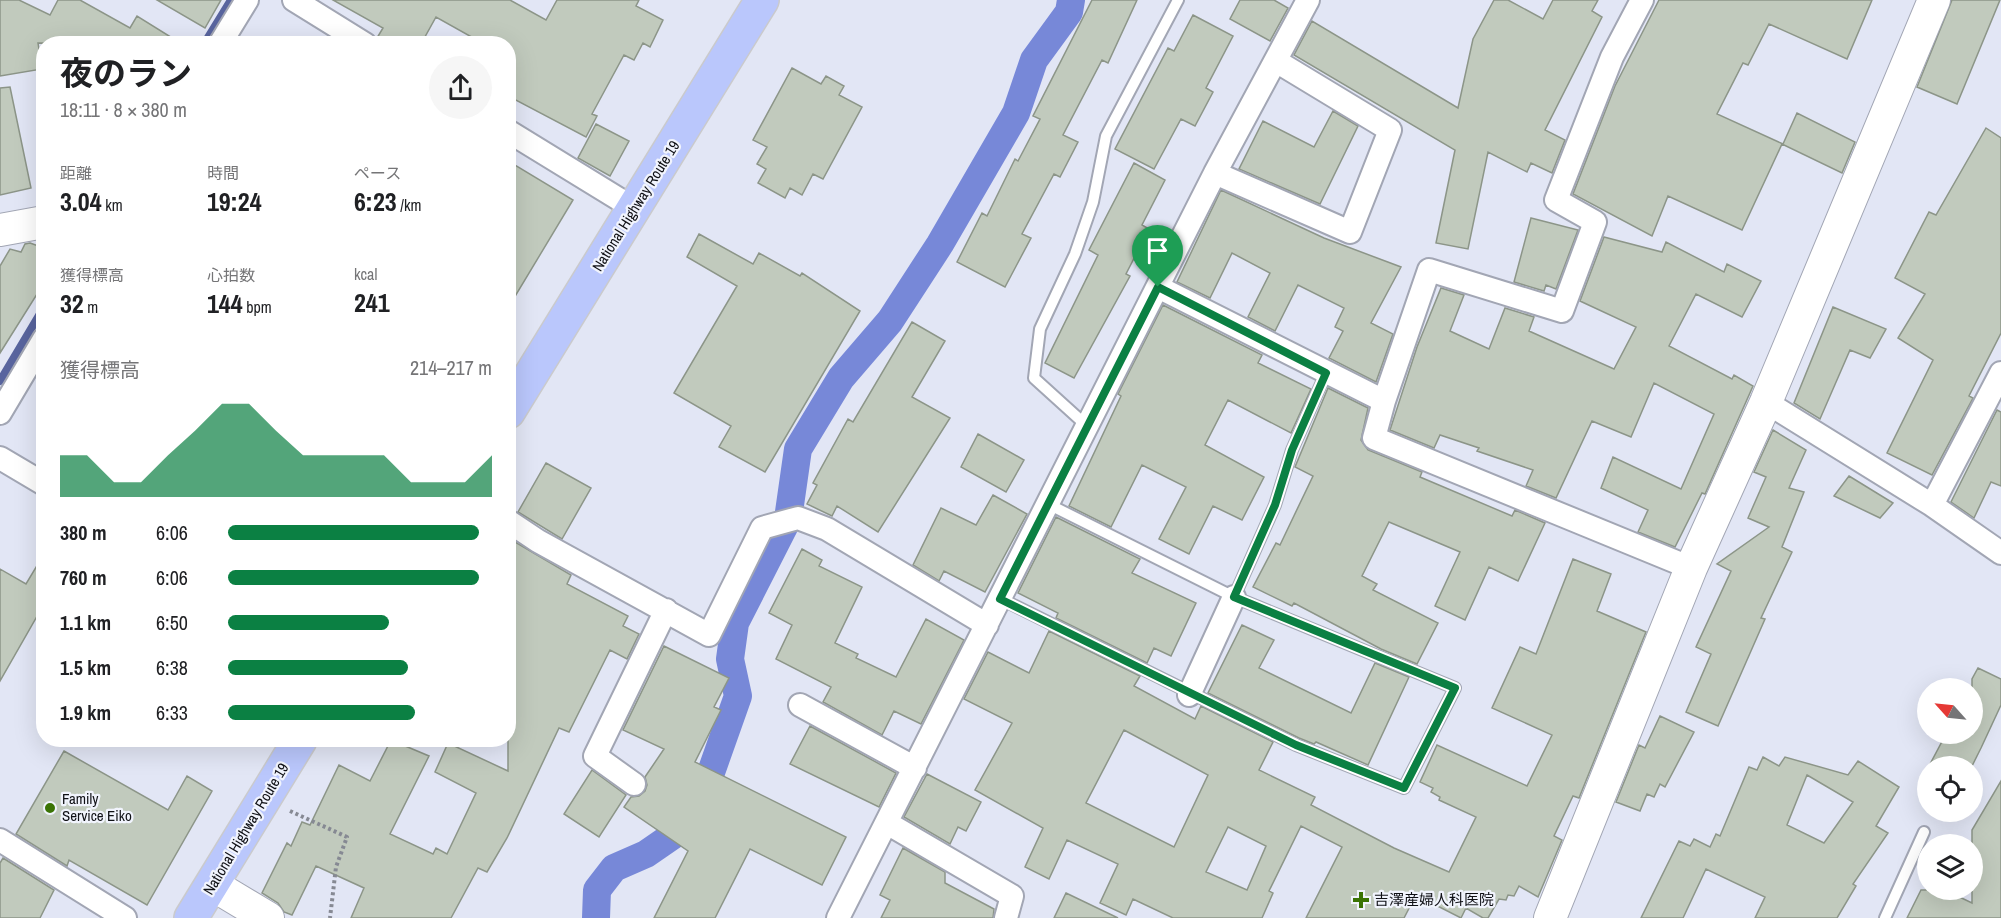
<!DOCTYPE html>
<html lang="ja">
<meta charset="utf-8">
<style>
:root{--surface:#fff;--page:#f6f6f6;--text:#202124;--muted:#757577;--accent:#0b8043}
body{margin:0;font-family:"Archivo Narrow","Noto Sans JP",sans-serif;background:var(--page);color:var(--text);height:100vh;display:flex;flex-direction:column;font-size:22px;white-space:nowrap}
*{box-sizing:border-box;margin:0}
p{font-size:20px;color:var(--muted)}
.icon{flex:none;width:33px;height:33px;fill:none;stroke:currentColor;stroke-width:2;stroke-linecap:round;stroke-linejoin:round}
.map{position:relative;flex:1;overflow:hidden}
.sheet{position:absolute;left:36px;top:36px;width:480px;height:711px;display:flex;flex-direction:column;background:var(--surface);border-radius:24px;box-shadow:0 6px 24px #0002}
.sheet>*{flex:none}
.needle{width:39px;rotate:297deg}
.fabs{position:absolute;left:1917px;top:678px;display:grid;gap:12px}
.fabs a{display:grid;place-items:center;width:66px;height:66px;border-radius:50%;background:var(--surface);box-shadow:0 6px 24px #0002;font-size:30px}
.pin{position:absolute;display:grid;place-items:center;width:51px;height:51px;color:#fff;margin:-62px -26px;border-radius:50% 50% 50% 0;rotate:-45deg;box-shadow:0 0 6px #0007}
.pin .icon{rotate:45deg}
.round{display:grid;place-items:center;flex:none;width:63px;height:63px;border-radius:32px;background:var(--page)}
.head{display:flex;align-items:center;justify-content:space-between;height:102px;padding:0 24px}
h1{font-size:33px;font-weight:700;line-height:45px}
.figures{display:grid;grid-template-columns:repeat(3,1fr);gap:9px;height:102px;padding:6px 24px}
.figures div{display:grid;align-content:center}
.figures b{font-size:26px;font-weight:700}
.figures small{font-size:16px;font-weight:400}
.figures p{font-size:16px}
.chart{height:168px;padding:12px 24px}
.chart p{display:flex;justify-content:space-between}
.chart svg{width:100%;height:108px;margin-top:6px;fill:var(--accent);opacity:.7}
ul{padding:0 24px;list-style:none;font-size:20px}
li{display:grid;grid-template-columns:96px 72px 1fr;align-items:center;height:45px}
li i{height:15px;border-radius:8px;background:var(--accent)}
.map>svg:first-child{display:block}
</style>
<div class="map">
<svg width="2001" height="918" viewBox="0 0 2001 918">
<rect width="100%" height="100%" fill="#e2e6f5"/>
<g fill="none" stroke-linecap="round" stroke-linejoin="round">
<!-- stream -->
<path stroke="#58649e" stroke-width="8" d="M 204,44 L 231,0
M 0,381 L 44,307"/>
<!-- canal -->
<path stroke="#7788d8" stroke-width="28" d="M 596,918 L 597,890 L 614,868 L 646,854 L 675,834 L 709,778 L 738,696 L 730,659 L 735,623 L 788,519 L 798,449 L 841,378 L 890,321 L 940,244 L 1016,113 L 1034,60 L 1069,12 L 1071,0"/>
</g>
<!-- building -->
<path fill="#c1cabd" stroke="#8c9588" stroke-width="1.5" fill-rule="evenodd" d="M 0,0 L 19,0 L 50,15 L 58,0 L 80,0 L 130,28 L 137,16 L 182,44 L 38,43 L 42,69 L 0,76 Z
M 157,0 L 221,0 L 205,28 Z
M 333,0 L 510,0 L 546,20 L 557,0 L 639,0 L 636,6 L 663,20 L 650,47 L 643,43 L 634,60 L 624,55 L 592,114 L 597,116 L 586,137 L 508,96 L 508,44 L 484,44 L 436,17 L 421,44 L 378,44 L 377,38 L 383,28 Z
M 1092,0 L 1137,0 L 1108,63 L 1102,60 L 1063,135 L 1078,142 L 1060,177 L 1054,174 L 1022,234 L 1031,238 L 1005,287 L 957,262 L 982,213 L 987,216 L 1015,159 L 1018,161 L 1040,119 L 1033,116 Z
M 1240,0 L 1274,0 L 1288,8 L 1270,41 L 1230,19 Z
M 1494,0 L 1508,0 L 1543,19 L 1553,0 L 1598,0 L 1592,11 L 1602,17 L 1545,130 L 1565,140 L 1552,173 L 1531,163 L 1527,172 L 1488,152 L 1468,249 L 1436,243 L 1455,150 L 1294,55 L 1312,21 L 1458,108 L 1473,39 Z
M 1659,0 L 1872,0 L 1847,59 L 1769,24 L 1748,65 L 1743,63 L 1717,114 L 1783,144 L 1797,113 L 1855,142 L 1842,173 L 1782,144 L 1742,230 L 1668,196 L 1652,236 L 1573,194 L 1615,86 Z
M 1952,0 L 2000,0 L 1957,104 L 1917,87 Z
M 1193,15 L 1233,36 L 1206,88 L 1213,92 L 1195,126 L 1181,119 L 1154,169 L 1115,149 L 1168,48 L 1174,51 Z
M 792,68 L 821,84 L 826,76 L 844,86 L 839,95 L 862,107 L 823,179 L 813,174 L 802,195 L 790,188 L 785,198 L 758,183 L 766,169 L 757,164 L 767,147 L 753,140 Z
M 10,87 L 31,188 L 0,195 L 0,88 Z
M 1333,111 L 1358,126 L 1320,204 L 1239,169 L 1263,121 L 1314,147 Z
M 596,124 L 629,141 L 610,176 L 578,158 Z
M 1986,128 L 2001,138 L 2001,333 L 1969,396 L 1973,398 L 1932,475 L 1887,453 L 1933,360 L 1898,338 L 1925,294 L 1895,278 L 1929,212 L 1936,215 Z
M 508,161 L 573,200 L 508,308 Z
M 1134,163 L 1165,180 L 1142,225 L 1149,229 L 1126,274 L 1130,276 L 1074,378 L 1045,363 L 1098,255 L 1089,250 Z
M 1221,190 L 1324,238 L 1401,267 L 1371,323 L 1393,334 L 1376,382 L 1329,358 L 1343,331 L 1335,327 L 1344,308 L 1298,285 L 1275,331 L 1248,317 L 1270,273 L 1232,253 L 1210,298 L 1177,282 Z
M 1531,218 L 1578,230 L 1556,289 L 1546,285 L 1544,291 L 1514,282 Z
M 699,234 L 753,264 L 759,253 L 800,276 L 802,273 L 860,311 L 765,472 L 719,447 L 731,426 L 674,393 L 737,286 L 687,257 Z
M 1604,237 L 1662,252 L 1666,242 L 1724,272 L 1727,264 L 1761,281 L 1742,317 L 1696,294 L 1669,346 L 1732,379 L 1734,375 L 1753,386 L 1705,494 L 1702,493 L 1675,547 L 1638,532 L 1648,510 L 1601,488 L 1613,457 L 1681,489 L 1714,414 L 1654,383 L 1631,437 L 1592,421 L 1556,498 L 1526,486 L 1533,470 L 1477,451 L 1479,448 L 1440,435 L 1434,448 L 1390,430 L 1417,347 L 1441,288 L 1464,295 L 1450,331 L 1489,349 L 1505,308 L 1534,317 L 1529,331 L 1614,369 L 1636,327 L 1580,301 Z
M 30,243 L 44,248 L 44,283 L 0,353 L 0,266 L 10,249 L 21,252 L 25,244 Z
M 1163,305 L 1262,355 L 1258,363 L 1311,389 L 1291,433 L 1228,400 L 1205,445 L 1264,477 L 1242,520 L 1213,506 L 1189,554 L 1159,539 L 1186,487 L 1142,465 L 1111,527 L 1069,506 L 1121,396 L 1118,394 Z
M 1833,307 L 1886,329 L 1870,358 L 1850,350 L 1820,419 L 1794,403 Z
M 912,322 L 945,341 L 912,397 L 950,418 L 878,532 L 837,506 L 832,516 L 807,504 L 817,485 L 813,483 L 848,419 L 853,422 Z
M 1328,388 L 1368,408 L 1361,440 L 1368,450 L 1422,472 L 1420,477 L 1512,516 L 1515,510 L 1545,523 L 1518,581 L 1489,567 L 1465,620 L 1435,606 L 1460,552 L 1389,522 L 1362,576 L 1377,584 L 1373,590 L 1438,623 L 1417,664 L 1381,649 L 1294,603 L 1292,606 L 1253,587 L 1276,543 L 1280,545 L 1313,476 L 1295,467 Z
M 1997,410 L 2001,412 L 2001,486 L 1991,482 L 1974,518 L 1951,502 Z
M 1773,430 L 1806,450 L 1789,488 L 1804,492 L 1782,547 L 1792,552 L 1761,618 L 1765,619 L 1718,726 L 1686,712 L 1711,654 L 1696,647 L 1731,571 L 1717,564 L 1769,527 L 1748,518 L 1766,477 L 1754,472 Z
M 978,434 L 1024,460 L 1006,492 L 961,467 Z
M 546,463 L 591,488 L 562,539 L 518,512 Z
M 1849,476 L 1893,503 L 1880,518 L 1834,496 Z
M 993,495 L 1027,514 L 985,592 L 944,571 L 939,581 L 913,565 L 941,508 L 976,525 Z
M 1056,517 L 1140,559 L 1132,573 L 1196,603 L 1171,656 L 1154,648 L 1147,663 L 1056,618 L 1058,613 L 1018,593 Z
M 508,538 L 571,575 L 567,584 L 628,616 L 623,626 L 639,634 L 627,659 L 610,650 L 569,732 L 559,728 L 507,838 L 487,872 L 478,868 L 451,918 L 351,918 L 364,888 L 316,866 L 292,915 L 284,912 L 278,903 L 262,893 L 287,843 L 291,846 L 302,822 L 310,825 L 339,765 L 370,781 L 391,740 L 429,756 L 390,834 L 433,854 L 436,848 L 447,854 L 476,793 L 435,772 L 448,743 L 508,771 Z
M 802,549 L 822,560 L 819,566 L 862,587 L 835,643 L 858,654 L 856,658 L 896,677 L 926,619 L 964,640 L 921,724 L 894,711 L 882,735 L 823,702 L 831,687 L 776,659 L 792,625 L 769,613 Z
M 44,554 L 44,604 L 0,681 L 0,569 L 26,584 Z
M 1573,559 L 1611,574 L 1597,611 L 1646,632 L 1579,798 L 1573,796 L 1554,836 L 1562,840 L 1538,897 L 1519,886 L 1514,896 L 1508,895 L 1506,900 L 1499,899 L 1488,918 L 1483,918 L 1466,908 L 1461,918 L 1416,895 L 1404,918 L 1306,918 L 1342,847 L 1301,826 L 1269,891 L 1273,893 L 1262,918 L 1173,918 L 1133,899 L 1126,915 L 1100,903 L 1118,864 L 1067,840 L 1049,879 L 1025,867 L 1043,828 L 975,790 L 1012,723 L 964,699 L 988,652 L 1029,673 L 1049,631 L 1140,676 L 1134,686 L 1195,719 L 1201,706 L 1273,742 L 1259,770 L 1315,797 L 1311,805 L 1394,848 L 1449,872 L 1476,817 L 1439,800 L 1440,797 L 1431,792 L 1433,788 L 1420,782 L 1437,745 L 1527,786 L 1552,735 L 1492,708 L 1520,647 L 1536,654 ZM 1124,730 L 1208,775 L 1174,847 L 1086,803 ZM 1228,827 L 1266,846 L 1247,890 L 1206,872 Z
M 1242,625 L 1274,640 L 1259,668 L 1351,713 L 1375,663 L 1409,677 L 1368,765 L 1316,742 L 1314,744 L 1299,738 L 1208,693 Z
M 664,646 L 729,678 L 714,707 L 721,710 L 695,762 L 846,837 L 822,885 L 750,849 L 715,918 L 654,918 L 688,851 L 624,807 L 631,797 L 639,796 L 645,791 L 647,785 L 645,777 L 664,749 L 623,730 Z
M 1978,668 L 2001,679 L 2001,705 L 1981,748 L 1972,766 L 1929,766 L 1946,734 L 1972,734 L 1972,679 Z
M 1660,716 L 1694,732 L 1665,787 L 1660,784 L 1654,797 L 1647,794 L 1640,811 L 1616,802 L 1639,745 L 1645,748 Z
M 810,726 L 896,773 L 879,807 L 790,764 Z
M 64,751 L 168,810 L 187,776 L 212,791 L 147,905 L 69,860 L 67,866 L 16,834 Z
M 1763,757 L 1779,766 L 1785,757 L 1848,775 L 1858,761 L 1899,787 L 1876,826 L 1888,833 L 1853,884 L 1856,886 L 1837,918 L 1755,918 L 1765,897 L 1706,869 L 1683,918 L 1641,918 L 1679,841 L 1690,846 L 1694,839 L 1710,847 L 1716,834 L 1720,836 L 1749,767 L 1757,770 ZM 1807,775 L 1853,802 L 1824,843 L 1787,825 Z
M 592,770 L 626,795 L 599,837 L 564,814 Z
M 927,774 L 981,802 L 966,831 L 958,827 L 950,844 L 904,817 Z
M 2001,781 L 2001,918 L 1907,918 L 1921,890 L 1945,890 L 1972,903 L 1972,830 Z
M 903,848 L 945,872 L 945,883 L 994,909 L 993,918 L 881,918 L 890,900 L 880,895 Z
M 3,858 L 54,890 L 40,918 L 0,918 L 0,863 Z
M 1066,893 L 1118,918 L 1054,918 Z"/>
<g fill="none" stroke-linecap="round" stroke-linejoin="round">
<defs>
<path id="lane" d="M 1087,426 L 1034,378 L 1040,329 L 1075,254 L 1093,202 L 1106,136 L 1178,0
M 1234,597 L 1275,505 L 1292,450 L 1326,373
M 1001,599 L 1296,745 L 1404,788 L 1455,688 L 1234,597 L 1048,504
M 1885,918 L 1924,832"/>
<path id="street" d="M 294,0 L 365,44
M 220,44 L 247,0
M 508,131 L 635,209
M 1215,173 L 1350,232 L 1390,130 L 1276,61
M 1158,287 L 1384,401 L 1374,438 L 1691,568
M 1384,401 L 1429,270 L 1562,311 L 1595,222 L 1556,200 L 1612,57 L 1642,0
M 1766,402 L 1932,505 L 2001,553
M 0,413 L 44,339
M 0,458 L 44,484
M 1932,505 L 2001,373
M 508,521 L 538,541 L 709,635 L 762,528 L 798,518 L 827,529 L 987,625
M 1189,695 L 1234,597
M 800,705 L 915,768
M 634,784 L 595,756 L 666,610
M 887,823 L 1012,896 L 1006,918
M 0,840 L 125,918
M 838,918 L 1215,173 L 1308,0"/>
<path id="secondary" d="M 0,230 L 44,222
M 213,885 L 268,918
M 1550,918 L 1691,568 L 1766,402 L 1934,0"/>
<path id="highway" d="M 508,412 L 762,0
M 191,918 L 300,740"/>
</defs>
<!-- lane casing -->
<use href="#lane" stroke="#a2a6b4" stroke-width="14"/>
<!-- street casing -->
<use href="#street" stroke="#a2a6b4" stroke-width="26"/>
<!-- secondary casing -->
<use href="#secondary" stroke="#a2a6b4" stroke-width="34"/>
<!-- highway casing -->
<use href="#highway" stroke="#cacacc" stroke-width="36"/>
<!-- path -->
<path stroke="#868993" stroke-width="4" stroke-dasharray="3 3" stroke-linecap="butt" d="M 290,811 L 347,837 L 336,867 L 330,918"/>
<!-- lane -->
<use href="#lane" stroke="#fff" stroke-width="10"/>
<!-- street -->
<use href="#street" stroke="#fff" stroke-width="22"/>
<!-- secondary -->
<use href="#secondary" stroke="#fff" stroke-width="32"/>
<!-- highway -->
<use href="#highway" stroke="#bac7fc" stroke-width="33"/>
</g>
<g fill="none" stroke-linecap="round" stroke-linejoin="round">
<defs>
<path id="route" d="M 1158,287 L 1326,373 L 1292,450 L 1275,505 L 1234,597 L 1455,688 L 1404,788 L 1296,745 L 1000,599 Z"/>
</defs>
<!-- route casing -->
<use href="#route" stroke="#fff" stroke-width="12"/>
<!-- route -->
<use href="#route" stroke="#0b8043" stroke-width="8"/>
</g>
<!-- markers -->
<g fill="#3b7405" stroke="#f1f4fd" stroke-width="2">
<circle cx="50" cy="808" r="6"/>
<path d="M1358 891h6v6h6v6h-6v6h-6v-6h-6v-6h6z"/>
</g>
<g text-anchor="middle" stroke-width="4.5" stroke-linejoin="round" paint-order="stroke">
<!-- street labels -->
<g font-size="15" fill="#0f1015" stroke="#f1f4fd">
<text transform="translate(636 206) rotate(-58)" y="5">National Highway Route 19</text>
<text transform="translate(246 829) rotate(-59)" y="5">National Highway Route 19</text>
</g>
<!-- poi labels -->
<g font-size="15" fill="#0f1015" stroke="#f1f4fd" text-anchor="start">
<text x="62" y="804">Family<tspan x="62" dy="17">Service Eiko</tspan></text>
<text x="1374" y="905">吉澤産婦人科医院</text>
</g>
</g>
</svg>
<div class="fabs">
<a><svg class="needle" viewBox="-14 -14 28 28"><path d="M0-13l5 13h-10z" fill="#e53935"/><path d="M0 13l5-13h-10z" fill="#757577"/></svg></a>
<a><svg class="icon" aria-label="locate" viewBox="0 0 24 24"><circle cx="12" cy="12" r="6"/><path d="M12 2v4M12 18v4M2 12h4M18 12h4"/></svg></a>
<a><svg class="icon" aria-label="layers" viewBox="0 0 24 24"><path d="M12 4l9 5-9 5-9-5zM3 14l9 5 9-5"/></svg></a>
</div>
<div class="pin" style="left:1158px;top:287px;background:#1e9e55"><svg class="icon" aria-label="arrive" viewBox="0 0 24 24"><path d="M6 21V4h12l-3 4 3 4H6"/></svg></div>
<section class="sheet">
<div class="head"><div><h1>夜のラン</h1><p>18:11 · 8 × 380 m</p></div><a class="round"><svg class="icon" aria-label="share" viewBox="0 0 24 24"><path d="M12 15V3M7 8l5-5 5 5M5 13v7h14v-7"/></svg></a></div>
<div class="figures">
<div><p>距離</p><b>3.04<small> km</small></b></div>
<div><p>時間</p><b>19:24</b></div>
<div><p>ペース</p><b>6:23<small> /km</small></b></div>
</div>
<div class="figures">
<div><p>獲得標高</p><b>32<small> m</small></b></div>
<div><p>心拍数</p><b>144<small> bpm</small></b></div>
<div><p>kcal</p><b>241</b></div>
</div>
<div class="chart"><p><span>獲得標高</span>214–217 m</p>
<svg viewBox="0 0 160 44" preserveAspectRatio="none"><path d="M0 44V27L10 27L20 38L30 38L40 27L50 17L60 6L70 6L80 17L90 27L100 27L110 27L120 27L130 38L140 38L150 38L160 27V44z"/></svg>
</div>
<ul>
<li><b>380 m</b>6:06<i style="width:95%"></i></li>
<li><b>760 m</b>6:06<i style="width:95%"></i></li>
<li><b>1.1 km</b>6:50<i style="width:61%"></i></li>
<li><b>1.5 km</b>6:38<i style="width:68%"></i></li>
<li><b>1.9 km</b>6:33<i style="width:71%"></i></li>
</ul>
</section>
</div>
